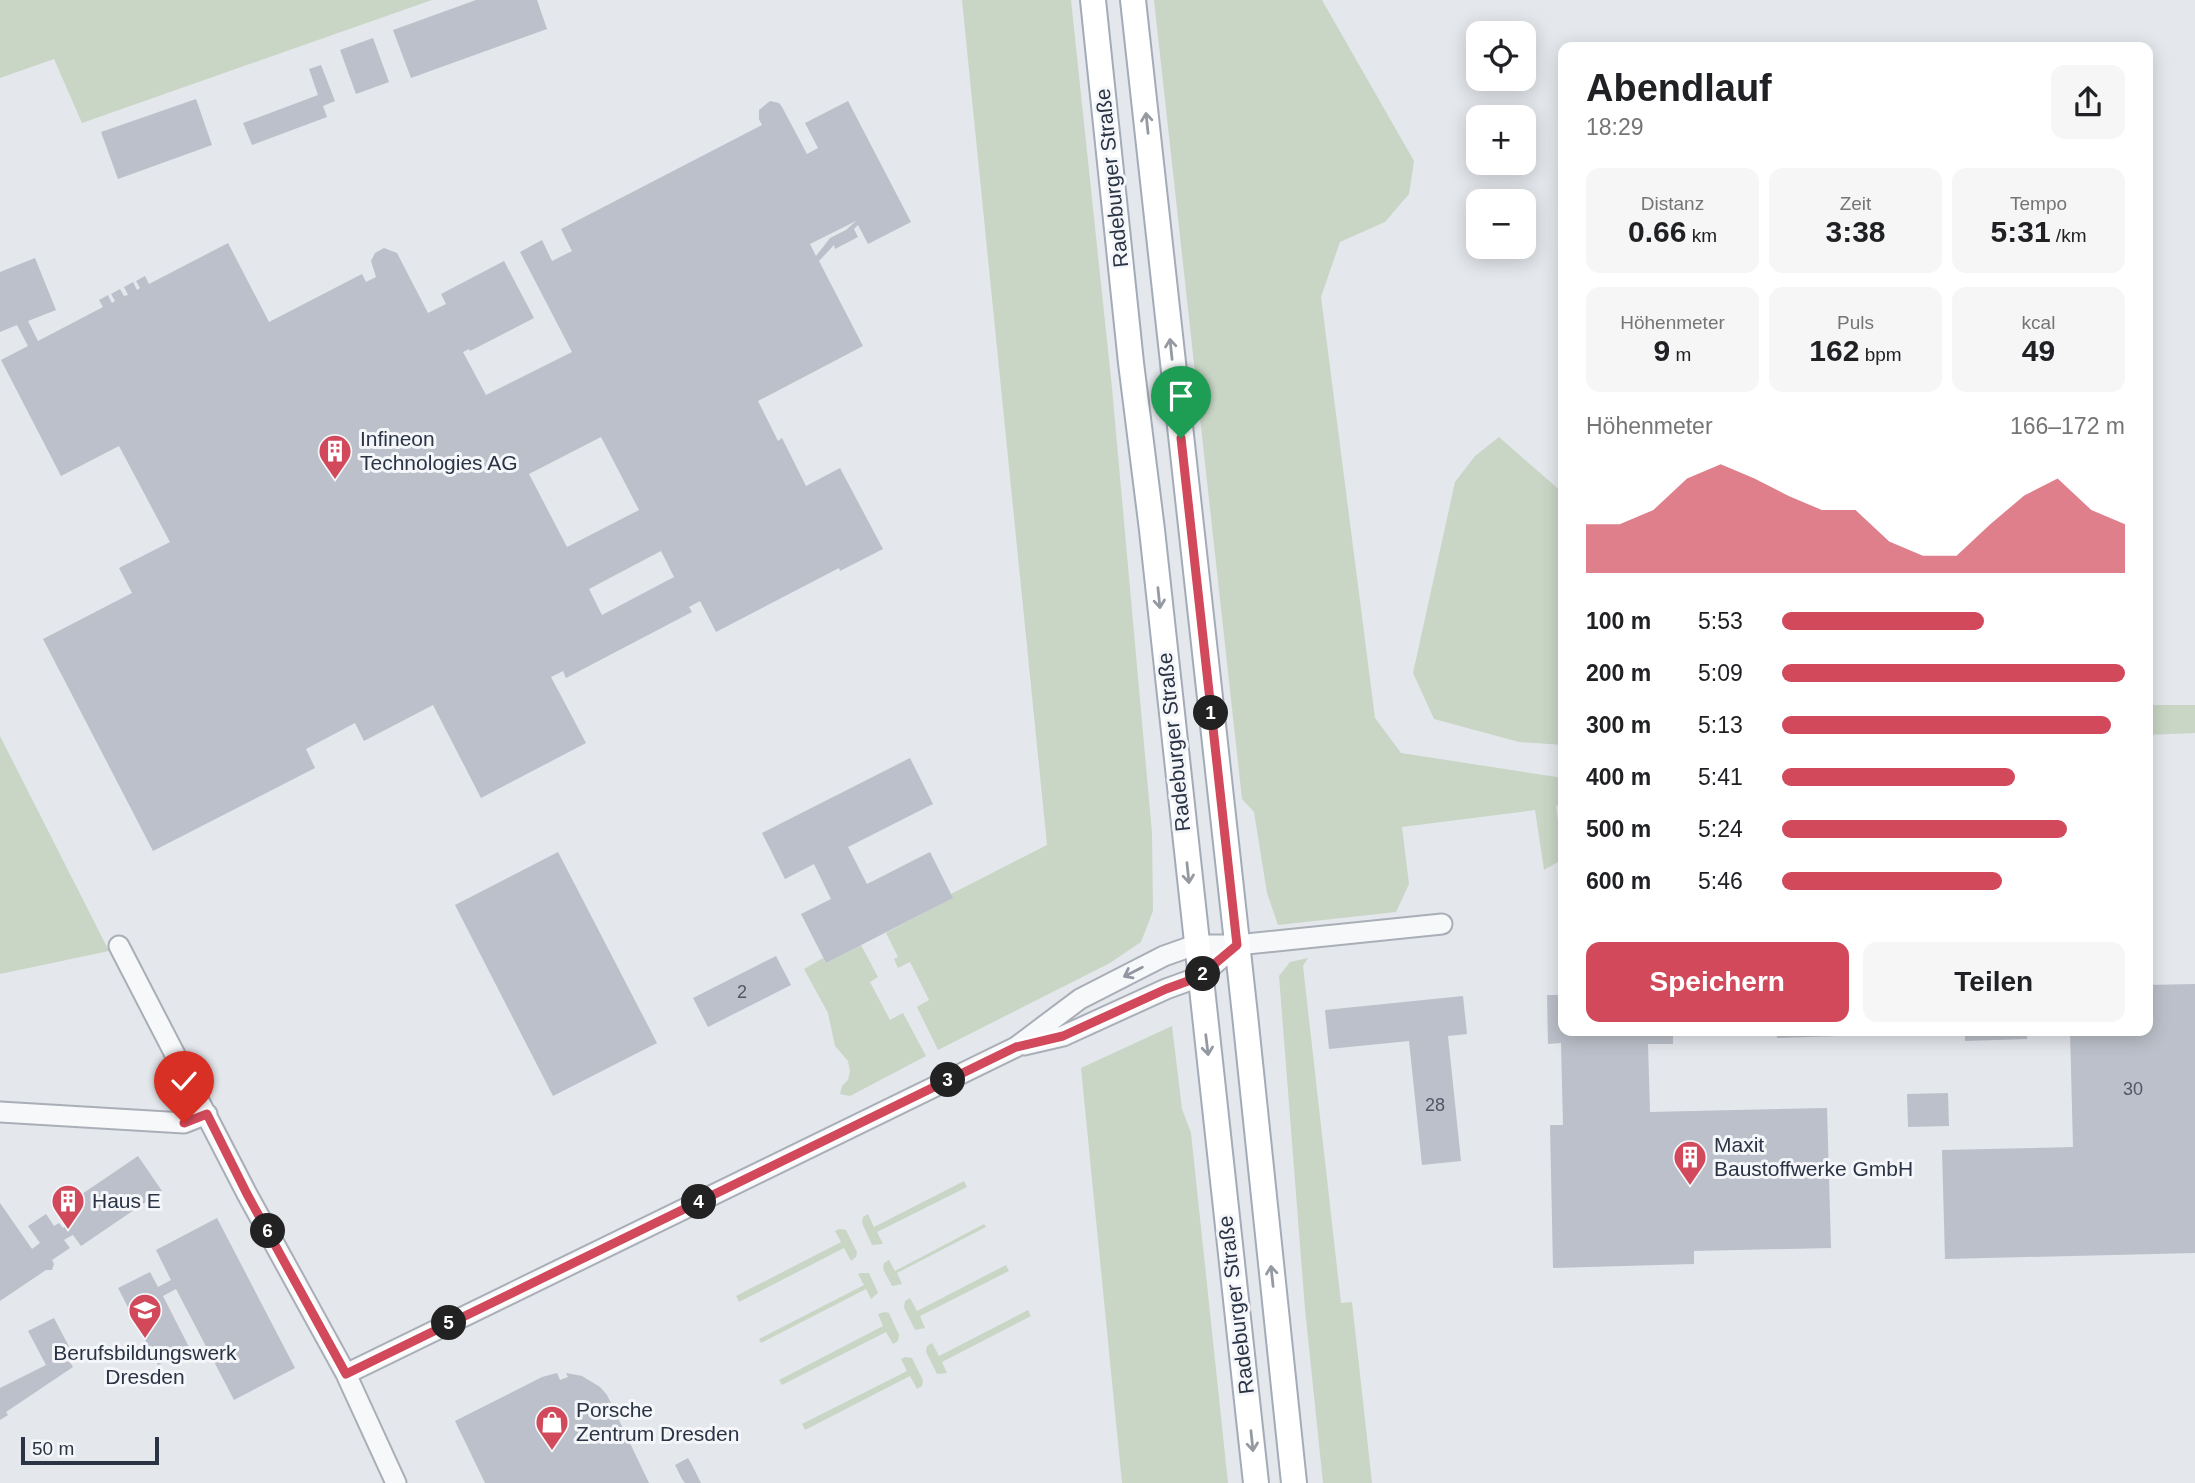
<!DOCTYPE html>
<html lang="de">
<meta charset="utf-8">
<style>
:root{--surface:#fff;--page:#f6f6f6;--text:#202124;--muted:#757577;--accent:#d1495b}
body{margin:0;font-family:Arial,sans-serif;background:var(--page);color:var(--text);height:100vh;display:flex;flex-direction:column;font-size:26px;white-space:nowrap}
*{box-sizing:border-box;margin:0}
p{font-size:23px;color:var(--muted)}
.icon{flex:none;width:38px;height:38px;fill:none;stroke:currentColor;stroke-width:2;stroke-linecap:round;stroke-linejoin:round}
.map{position:relative;flex:1;overflow:hidden}
.drawer{position:absolute;left:1558px;top:42px;width:595px;height:994px;display:flex;flex-direction:column;background:var(--surface);border-radius:14px;box-shadow:0 4px 18px #0003}
.drawer>*{flex:none}
.buttons{position:absolute;left:1466px;top:21px;display:grid;gap:14px}
.buttons a{display:grid;place-items:center;width:70px;height:70px;border-radius:14px;background:var(--surface);box-shadow:0 4px 18px #0003;font-size:35px}
.scale{position:absolute;left:21px;bottom:18px;width:138px;box-sizing:border-box;padding-left:7px;border:4px solid #2b3445;border-top:0;font-size:19px;line-height:24px;white-space:nowrap;color:#2b3445;-webkit-text-stroke:5px #f4f6f9;paint-order:stroke}
.pin{position:absolute;display:grid;place-items:center;width:60px;height:60px;color:#fff;margin:-72px -30px;border-radius:50% 50% 50% 0;rotate:-45deg;box-shadow:0 0 7px #0007}
.pin .icon{rotate:45deg}
.km{position:absolute;width:35px;height:35px;margin:-18px;border-radius:50%;background:#222;color:#fff;font-size:19px;line-height:35px;text-align:center}
.round{display:grid;place-items:center;flex:none;width:74px;height:74px;border-radius:14px;background:var(--page)}
.summary{display:flex;align-items:center;justify-content:space-between;height:119px;padding:0 28px}
h1{font-size:38px;font-weight:800;line-height:52px}
.stats{display:grid;grid-template-columns:repeat(3,1fr);gap:10px;height:119px;padding:7px 28px}
.stats div{display:grid;align-content:center;border-radius:14px;background:var(--page);text-align:center}
.stats b{font-size:30px;font-weight:800}
.stats small{font-size:19px;font-weight:400}
.stats p{font-size:19px}
.chart{height:196px;padding:14px 28px}
.chart p{display:flex;justify-content:space-between}
.chart svg{width:100%;height:126px;margin-top:7px;fill:var(--accent);opacity:.7}
.cta{display:flex;gap:14px;margin-top:auto;padding:14px 28px}
.cta a{flex:1;height:80px;border-radius:14px;background:var(--accent);color:#fff;font-size:28px;font-weight:800;line-height:80px;text-align:center}
.cta a+a{background:var(--page);color:var(--text)}
ul{padding:0 28px;list-style:none;font-size:23px}
li{display:grid;grid-template-columns:112px 84px 1fr;align-items:center;height:52px}
li i{height:18px;border-radius:9px;background:var(--accent)}
.map>svg:first-child{display:block}
</style>
<div class="map">
<svg width="2195" height="1483" viewBox="0 0 2195 1483">
<rect width="100%" height="100%" fill="#e4e7ec"/>
<!-- green -->
<path fill="#c9d6c5" d="M 0,0 L 432,0 L 82,123 L 54,59 L 0,78 Z
M 962,0 L 1071,0 L 1112,388 L 1152,833 L 1153,911 L 1141,942 L 1110,963 L 938,1050 L 917,1007 L 929,1000 L 910,962 L 898,968 L 894,959 L 898,957 L 886,933 L 952,898 L 951,894 L 1047,845 Z
M 1154,0 L 1322,0 L 1414,161 L 1409,194 L 1385,222 L 1340,242 L 1321,297 L 1375,718 L 1401,753 L 1563,778 L 1563,804 L 1556,806 L 1563,859 L 1544,870 L 1535,810 L 1402,827 L 1409,884 L 1396,912 L 1278,925 L 1267,893 L 1254,812 L 1242,799 Z
M 1499,437 L 1563,493 L 1563,745 L 1519,742 L 1434,719 L 1413,673 L 1455,482 L 1475,456 Z
M 2147,705 L 2195,705 L 2195,733 L 2147,735 Z
M 0,736 L 109,951 L 0,974 Z
M 861,945 L 878,977 L 870,982 L 890,1020 L 903,1013 L 926,1056 L 850,1096 L 840,1094 L 842,1086 L 848,1080 L 850,1071 L 848,1061 L 835,1046 L 828,1013 L 804,969 L 823,958 L 826,963 Z
M 1308,958 L 1303,966 L 1341,1303 L 1352,1302 L 1372,1483 L 1323,1483 L 1305,1309 L 1279,976 L 1290,962 Z
M 1172,1026 L 1182,1109 L 1191,1133 L 1228,1483 L 1122,1483 L 1081,1068 Z
M 964,1181 L 967,1187 L 877,1232 L 883,1244 L 872,1245 L 862,1223 L 863,1217 L 868,1214 L 874,1227 Z
M 984,1224 L 986,1227 L 897,1273 L 902,1284 L 892,1286 L 883,1269 L 884,1263 L 889,1260 L 895,1271 Z
M 839,1229 L 846,1230 L 857,1252 L 856,1257 L 851,1261 L 844,1248 L 739,1302 L 736,1296 L 841,1242 L 835,1231 Z
M 1006,1265 L 1009,1271 L 920,1316 L 925,1328 L 915,1330 L 904,1308 L 905,1301 L 910,1298 L 917,1311 Z
M 862,1273 L 869,1273 L 878,1293 L 871,1299 L 866,1289 L 761,1343 L 759,1339 L 864,1285 L 858,1274 Z
M 1028,1310 L 1031,1316 L 942,1362 L 947,1373 L 937,1374 L 926,1352 L 927,1346 L 932,1343 L 939,1356 Z
M 885,1312 L 889,1313 L 899,1335 L 898,1341 L 893,1344 L 886,1332 L 782,1385 L 779,1380 L 883,1326 L 878,1314 Z
M 905,1357 L 912,1358 L 923,1380 L 922,1386 L 917,1389 L 910,1376 L 805,1430 L 802,1424 L 907,1371 L 901,1359 Z"/>
<!-- building -->
<path fill="#bbc0ca" fill-rule="evenodd" d="M 476,0 L 537,0 L 547,29 L 411,78 L 393,30 Z
M 373,38 L 389,82 L 356,94 L 340,50 Z
M 321,65 L 335,101 L 323,106 L 327,117 L 252,145 L 243,123 L 318,95 L 309,69 Z
M 196,99 L 212,145 L 118,179 L 101,132 Z
M 770,101 L 779,103 L 782,107 L 807,154 L 818,148 L 805,123 L 848,101 L 911,222 L 868,244 L 858,225 L 854,229 L 858,237 L 835,249 L 834,245 L 819,261 L 863,346 L 758,401 L 778,441 L 782,438 L 806,486 L 840,468 L 883,549 L 840,571 L 839,568 L 716,632 L 700,601 L 689,607 L 692,612 L 566,678 L 563,671 L 551,677 L 586,743 L 481,798 L 433,705 L 364,741 L 355,723 L 306,749 L 315,768 L 153,851 L 43,639 L 132,593 L 119,568 L 170,542 L 119,446 L 61,476 L 1,360 L 28,346 L 17,325 L 0,332 L 0,272 L 35,258 L 56,310 L 28,321 L 38,341 L 103,307 L 99,300 L 108,295 L 112,303 L 115,301 L 111,294 L 120,289 L 124,296 L 128,295 L 124,287 L 133,282 L 137,290 L 140,288 L 136,281 L 145,276 L 149,284 L 228,243 L 269,322 L 362,274 L 366,282 L 376,277 L 371,261 L 375,253 L 384,248 L 397,253 L 428,313 L 446,304 L 441,294 L 504,261 L 534,318 L 470,351 L 469,349 L 463,352 L 486,395 L 572,352 L 520,252 L 542,240 L 552,261 L 572,251 L 561,229 L 762,125 L 759,119 L 759,110 ZM 856,221 L 846,230 L 830,238 L 816,256 L 810,244 ZM 601,437 L 639,510 L 567,547 L 529,474 ZM 661,551 L 674,577 L 602,615 L 589,589 Z
M 910,758 L 933,804 L 848,847 L 867,884 L 930,852 L 953,898 L 826,963 L 801,914 L 831,899 L 814,864 L 785,879 L 762,833 Z
M 558,852 L 657,1043 L 553,1096 L 455,905 Z
M 776,956 L 791,985 L 708,1027 L 693,998 Z
M 2195,984 L 2195,1253 L 1945,1259 L 1942,1150 L 2073,1147 L 2070,1031 L 2147,1031 L 2147,985 Z
M 1547,995 L 1563,995 L 1563,1031 L 1673,1031 L 1673,1044 L 1648,1044 L 1650,1112 L 1827,1108 L 1831,1248 L 1694,1251 L 1694,1264 L 1553,1268 L 1550,1125 L 1563,1125 L 1561,1043 L 1548,1044 Z
M 1463,996 L 1467,1034 L 1448,1036 L 1461,1161 L 1422,1165 L 1409,1041 L 1329,1049 L 1325,1010 Z
M 1777,1031 L 1838,1031 L 1838,1036 L 1777,1038 Z
M 1965,1031 L 2027,1031 L 2027,1039 L 1965,1041 Z
M 1948,1093 L 1949,1126 L 1908,1127 L 1907,1094 Z
M 138,1156 L 162,1191 L 81,1246 L 73,1235 L 69,1237 L 64,1240 L 70,1248 L 52,1260 L 54,1264 L 52,1270 L 46,1270 L 0,1301 L 0,1203 L 32,1249 L 40,1243 L 28,1226 L 46,1214 L 54,1226 L 59,1223 L 63,1228 L 67,1225 L 57,1211 Z
M 217,1218 L 295,1368 L 234,1400 L 176,1289 L 163,1296 L 190,1349 L 158,1365 L 118,1288 L 150,1272 L 158,1287 L 171,1280 L 156,1250 Z
M 54,1318 L 74,1356 L 68,1359 L 73,1367 L 6,1412 L 8,1415 L 0,1420 L 0,1388 L 46,1365 L 28,1331 Z
M 557,1373 L 560,1380 L 568,1377 L 566,1373 L 582,1376 L 600,1387 L 607,1395 L 649,1483 L 485,1483 L 455,1421 L 542,1377 Z
M 688,1458 L 692,1465 L 701,1483 L 685,1483 L 682,1479 L 675,1465 Z"/>
<g fill="none" stroke-linecap="round" stroke-linejoin="round">
<defs>
<path id="minor" d="M 119,946 L 247,1194 L 346,1374 L 396,1483
M 1024,1045 L 1063,1036 L 1166,989 L 1199,977 L 1237,945
M 0,1112 L 184,1123 L 207,1114
M 346,1374 L 1016,1047 L 1080,999 L 1164,956 L 1195,945 L 1237,945 L 1442,924"/>
<path id="major" d="M 1093,0 L 1131,363 L 1152,530 L 1256,1483
M 1133,0 L 1245,1015 L 1294,1483"/>
</defs>
<!-- minor casing -->
<use href="#minor" stroke="#a9aeb7" stroke-width="23"/>
<!-- major casing -->
<use href="#major" stroke="#a3abb8" stroke-width="28"/>
<!-- minor -->
<use href="#minor" stroke="#f7f8fa" stroke-width="19"/>
<!-- major -->
<use href="#major" stroke="#fff" stroke-width="24"/>
</g>
<!-- one-way arrows -->
<defs><path id="oneway-shaft" d="M-6 0H5M1.5-3L5.5 0L1.5 3" fill="none" stroke-width="1.6" stroke-linecap="round" stroke-linejoin="round" transform="scale(1.75)"/></defs>
<g stroke="#959aa2">
<use href="#oneway-shaft" transform="translate(1147 123) rotate(-96)"/>
<use href="#oneway-shaft" transform="translate(1171 349) rotate(-96)"/>
<use href="#oneway-shaft" transform="translate(1159 598) rotate(84)"/>
<use href="#oneway-shaft" transform="translate(1188 873) rotate(84)"/>
<use href="#oneway-shaft" transform="translate(1207 1045) rotate(83)"/>
<use href="#oneway-shaft" transform="translate(1272 1276) rotate(-96)"/>
<use href="#oneway-shaft" transform="translate(1252 1441) rotate(84)"/>
</g>
<use stroke="#9196a0" href="#oneway-shaft" transform="translate(1133 972) rotate(153)"/>
<g fill="none" stroke-linecap="round" stroke-linejoin="round">
<defs>
<path id="route" d="M 184,1123 L 207,1114 L 247,1194 L 346,1374 L 1016,1047 L 1063,1036 L 1166,989 L 1199,977 L 1237,945 L 1181,438"/>
</defs>
<!-- route casing -->
<use href="#route" stroke="#fff" stroke-width="14"/>
<!-- route -->
<use href="#route" stroke="#d1495b" stroke-width="9"/>
</g>
<!-- icons -->
<defs>
<symbol id="building-pin" viewBox="-11 -11 22 30"><path d="M0 17L-7.5 6A9.5 9.5 0 1 1 7.5 6Z" fill="#d1495b" stroke="#f4f6f9"/><path d="M-4-6H4V6H1V3H-1V6H-4ZM-2.5-4.3h1.7v1.8h-1.7ZM.8-4.3h1.7v1.8H.8ZM-2.5-1h1.7V.8h-1.7ZM.8-1h1.7V.8H.8Z" fill="#fff"/></symbol>
<symbol id="school-pin" viewBox="-11 -11 22 30"><path d="M0 17L-7.5 6A9.5 9.5 0 1 1 7.5 6Z" fill="#d1495b" stroke="#f4f6f9"/><path d="M0-5L7-2L0 1L-7-2ZM-4 1L0 2.5L4 1V4Q0 6-4 4Z" fill="#fff"/></symbol>
<symbol id="shop-pin" viewBox="-11 -11 22 30"><path d="M0 17L-7.5 6A9.5 9.5 0 1 1 7.5 6Z" fill="#d1495b" stroke="#f4f6f9"/><path d="M-5-2.5h2.3a2.7 3.5 0 0 1 5.4 0H5L5.5 6h-11ZM-1.5-2.5h3a1.5 2.3 0 0 0-3 0Z" fill="#fff"/></symbol>
</defs>
<g fill-rule="evenodd">
<use href="#building-pin" x="316" y="432" width="38" height="52"/>
<use href="#building-pin" x="1671" y="1138" width="38" height="52"/>
<use href="#building-pin" x="49" y="1182" width="38" height="52"/>
<use href="#school-pin" x="126" y="1291" width="38" height="52"/>
<use href="#shop-pin" x="533" y="1403" width="38" height="52"/>
</g>
<g text-anchor="middle" stroke-width="6" stroke-linejoin="round" paint-order="stroke">
<!-- number labels -->
<g font-size="18" fill="#4f5766">
<text x="742" y="998">2</text>
<text x="2133" y="1095">30</text>
<text x="1435" y="1111">28</text>
</g>
<!-- street labels -->
<g font-size="21" fill="#2b3445" stroke="#f4f6f9">
<text transform="translate(1112 178) rotate(-96)" y="7">Radeburger Straße</text>
<text transform="translate(1174 742) rotate(-96)" y="7">Radeburger Straße</text>
<text transform="translate(1236 1305) rotate(-97)" y="7">Radeburger Straße</text>
</g>
<!-- poi labels -->
<g font-size="21" fill="#2b3445" stroke="#f4f6f9" text-anchor="start">
<text x="360" y="446">Infineon<tspan x="360" dy="24">Technologies AG</tspan></text>
<text x="1714" y="1152">Maxit<tspan x="1714" dy="24">Baustoffwerke GmbH</tspan></text>
<text x="92" y="1208">Haus E</text>
<text x="145" y="1360" text-anchor="middle">Berufsbildungswerk<tspan x="145" dy="24">Dresden</tspan></text>
<text x="576" y="1417">Porsche<tspan x="576" dy="24">Zentrum Dresden</tspan></text>
</g>
</g>
</svg>
<div class="buttons">
<a><svg class="icon" aria-label="locate" viewBox="0 0 24 24"><circle cx="12" cy="12" r="6"/><path d="M12 2v4M12 18v4M2 12h4M18 12h4"/></svg></a>
<a>+</a>
<a>−</a>
</div>
<div class="scale">50 m</div>
<div class="pin" style="left:1181px;top:438px;background:#1e9e55"><svg class="icon" aria-label="arrive" viewBox="0 0 24 24"><path d="M6 21V4h12l-3 4 3 4H6"/></svg></div>
<div class="pin" style="left:184px;top:1123px;background:#d93025"><svg class="icon" aria-label="check" viewBox="0 0 24 24"><path d="M5 12l5 5 9-10"/></svg></div>
<b class="km" style="left:1211px;top:713px">1</b>
<b class="km" style="left:1203px;top:974px">2</b>
<b class="km" style="left:948px;top:1080px">3</b>
<b class="km" style="left:699px;top:1202px">4</b>
<b class="km" style="left:449px;top:1323px">5</b>
<b class="km" style="left:268px;top:1231px">6</b>
<section class="drawer">
<div class="summary"><div><h1>Abendlauf</h1><p>18:29</p></div><a class="round"><svg class="icon" aria-label="share" viewBox="0 0 24 24"><path d="M12 15V3M7 8l5-5 5 5M5 13v7h14v-7"/></svg></a></div>
<div class="stats">
<div><p>Distanz</p><b>0.66<small> km</small></b></div>
<div><p>Zeit</p><b>3:38</b></div>
<div><p>Tempo</p><b>5:31<small> /km</small></b></div>
</div>
<div class="stats">
<div><p>Höhenmeter</p><b>9<small> m</small></b></div>
<div><p>Puls</p><b>162<small> bpm</small></b></div>
<div><p>kcal</p><b>49</b></div>
</div>
<div class="chart"><p><span>Höhenmeter</span>166–172 m</p>
<svg viewBox="0 0 160 44" preserveAspectRatio="none"><path d="M0 44V27L10 27L20 22L30 11L40 6L50 11L60 17L70 22L80 22L90 33L100 38L110 38L120 27L130 17L140 11L150 22L160 27V44z"/></svg>
</div>
<ul>
<li><b>100 m</b>5:53<i style="width:59%"></i></li>
<li><b>200 m</b>5:09<i style="width:100%"></i></li>
<li><b>300 m</b>5:13<i style="width:96%"></i></li>
<li><b>400 m</b>5:41<i style="width:68%"></i></li>
<li><b>500 m</b>5:24<i style="width:83%"></i></li>
<li><b>600 m</b>5:46<i style="width:64%"></i></li>
</ul>
<div class="cta"><a>Speichern</a><a>Teilen</a></div>
</section>
</div>
